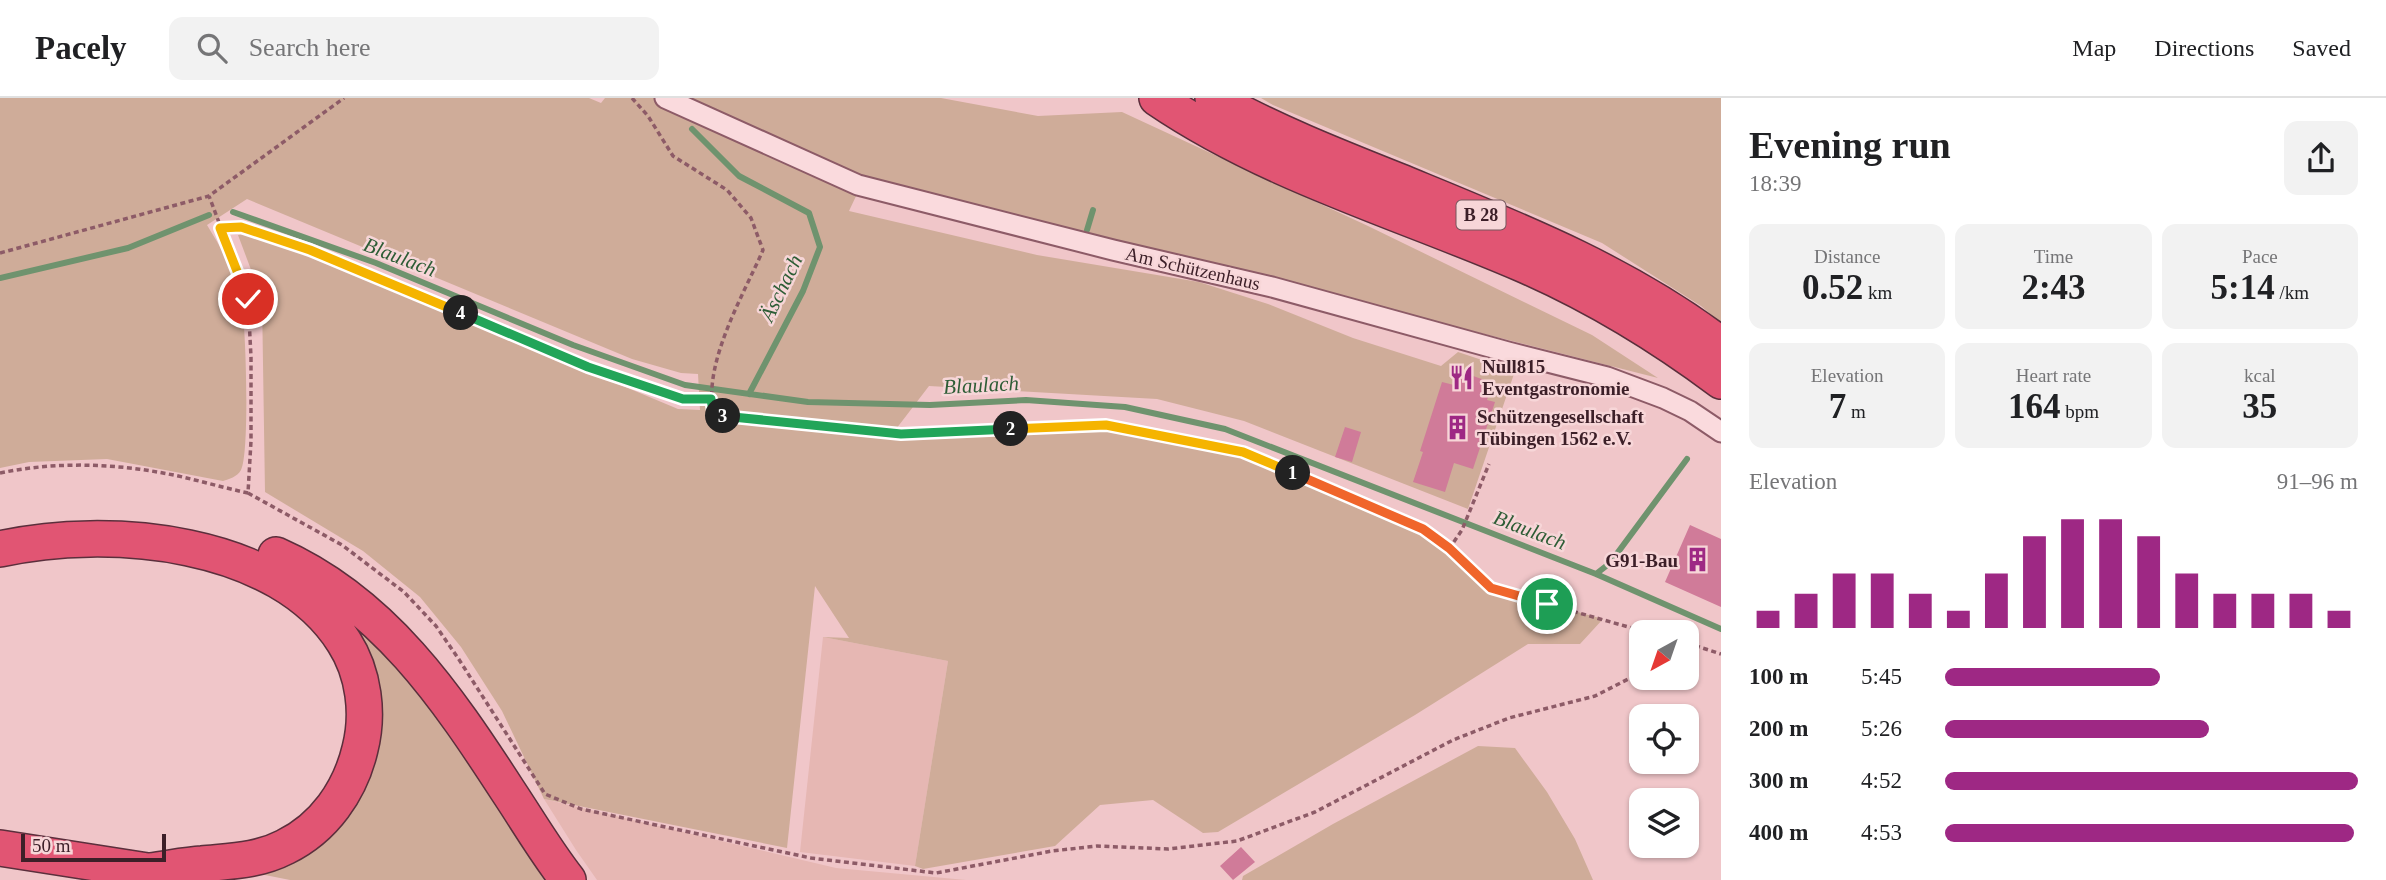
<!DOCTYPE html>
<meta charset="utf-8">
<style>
:root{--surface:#fff;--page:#f2f2f2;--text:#202124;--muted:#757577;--line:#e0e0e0;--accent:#9e2884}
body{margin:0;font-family:"Times New Roman",serif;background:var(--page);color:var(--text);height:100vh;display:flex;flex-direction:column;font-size:26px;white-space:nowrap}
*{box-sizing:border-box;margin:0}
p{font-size:23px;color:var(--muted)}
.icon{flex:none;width:38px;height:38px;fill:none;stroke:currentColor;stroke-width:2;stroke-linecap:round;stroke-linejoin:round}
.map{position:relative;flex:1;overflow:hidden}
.details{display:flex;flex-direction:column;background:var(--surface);width:665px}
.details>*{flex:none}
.needle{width:46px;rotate:220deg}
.fabs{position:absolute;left:1629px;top:522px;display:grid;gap:14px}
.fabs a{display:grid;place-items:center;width:70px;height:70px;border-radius:14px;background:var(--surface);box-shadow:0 2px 5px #0004;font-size:35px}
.scale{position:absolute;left:21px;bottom:18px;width:145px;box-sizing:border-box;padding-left:7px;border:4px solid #3c1f28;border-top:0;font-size:19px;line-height:24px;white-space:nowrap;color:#3c1f28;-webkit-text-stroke:5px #f7d6d8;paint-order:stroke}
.pin{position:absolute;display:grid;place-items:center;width:60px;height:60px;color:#fff;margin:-30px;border:4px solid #fff;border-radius:50%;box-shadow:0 2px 7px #0007}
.km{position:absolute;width:35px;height:35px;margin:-18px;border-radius:50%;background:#222;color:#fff;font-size:19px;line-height:35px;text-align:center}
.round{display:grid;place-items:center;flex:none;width:74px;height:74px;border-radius:14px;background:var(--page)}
.head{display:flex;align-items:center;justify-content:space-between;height:119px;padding:0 28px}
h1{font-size:38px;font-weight:700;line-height:52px}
.metrics{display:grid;grid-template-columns:repeat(3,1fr);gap:10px;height:119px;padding:7px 28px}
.metrics div{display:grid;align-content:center;border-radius:14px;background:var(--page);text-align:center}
.metrics b{font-size:35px;font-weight:700}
.metrics small{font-size:19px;font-weight:400}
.metrics p{font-size:19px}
.chart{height:196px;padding:14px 28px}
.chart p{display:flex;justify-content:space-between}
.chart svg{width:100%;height:126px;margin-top:7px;stroke:var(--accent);stroke-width:6}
ul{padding:0 28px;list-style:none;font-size:23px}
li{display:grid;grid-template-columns:112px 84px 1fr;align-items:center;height:52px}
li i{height:18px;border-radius:9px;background:var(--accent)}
header{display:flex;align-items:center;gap:42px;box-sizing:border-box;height:98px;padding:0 35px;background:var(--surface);border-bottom:2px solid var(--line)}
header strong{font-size:33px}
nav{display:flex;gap:38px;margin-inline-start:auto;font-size:24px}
.search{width:490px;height:63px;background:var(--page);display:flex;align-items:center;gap:18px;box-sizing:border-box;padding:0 24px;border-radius:14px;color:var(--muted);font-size:26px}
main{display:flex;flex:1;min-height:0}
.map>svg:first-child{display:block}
</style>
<header>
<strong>Pacely</strong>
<div class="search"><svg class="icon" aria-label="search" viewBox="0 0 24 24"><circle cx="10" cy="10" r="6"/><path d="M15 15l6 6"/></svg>Search here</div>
<nav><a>Map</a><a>Directions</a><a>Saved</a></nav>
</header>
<main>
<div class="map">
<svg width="1721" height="782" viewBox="0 0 1721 782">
<rect width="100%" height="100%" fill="#f0c6c9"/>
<!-- farmland -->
<path fill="#e6b7b3" d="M 823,539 L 948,563 L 915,768 L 800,754 Z
M 544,701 L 836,770 L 966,782 L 597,782 L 576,752 Z"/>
<!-- green -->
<path fill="#cfac99" d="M 0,0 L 589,0 L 601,5 L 605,0 L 941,0 L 1038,18 L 1122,14 L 1368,128 L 1592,237 L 1658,280 L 865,79 L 849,113 L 1037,157 L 1199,184 L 1268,206 L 1353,240 L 1441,268 L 1458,254 L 1515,273 L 1468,411 L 1244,323 L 1157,301 L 929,288 L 893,335 L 1106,327 L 1243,353 L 1423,431 L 1449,451 L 1491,490 L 1603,521 L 1580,546 L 1528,546 L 1415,617 L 1218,734 L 1203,735 L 1153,702 L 1100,707 L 1055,748 L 923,771 L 915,768 L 948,563 L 823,539 L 849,540 L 815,488 L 787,750 L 544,701 L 502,613 L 461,549 L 420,499 L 363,453 L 265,394 L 262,201 L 238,137 L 255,134 L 678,311 L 700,312 L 698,276 L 681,275 L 632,261 L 247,101 L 207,127 C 221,150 235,173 241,200 C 246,223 250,355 241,372 C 237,379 229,381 223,383 L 107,361 L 29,364 L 0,370 Z
M 1261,0 L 1721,0 L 1721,225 L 1701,208 L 1602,145 L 1273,7 Z
M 335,514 L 380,541 L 556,782 L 290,782 L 255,775 L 362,683 Z
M 1478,648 L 1515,650 L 1547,694 L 1575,741 L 1593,782 L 1242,782 L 1243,778 L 1333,726 Z"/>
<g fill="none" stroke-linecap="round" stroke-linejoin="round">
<!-- stream -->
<path stroke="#6f936e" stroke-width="6" d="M 692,31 L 739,78 L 809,115 L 820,149 L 803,193 L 749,296
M 233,114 L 376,165 L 573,247 L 685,287 L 808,304 L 930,307 L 1026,302 L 1125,309 L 1225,331 L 1596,476 L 1721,531
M 1087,132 L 1093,112
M 0,180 L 128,150 L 209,117
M 1596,476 L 1610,465 L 1687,361"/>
</g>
<!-- building -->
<path fill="#d07b99" d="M 1459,273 L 1493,285 L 1487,302 L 1495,304 L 1473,371 L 1454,365 L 1445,394 L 1413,384 L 1423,354 L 1420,353 L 1442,284 L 1454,287 Z
M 1345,329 L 1361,334 L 1352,364 L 1335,359 Z
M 1690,427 L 1721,441 L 1721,509 L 1665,484 Z
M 1241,749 L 1255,764 L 1233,782 L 1220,768 Z"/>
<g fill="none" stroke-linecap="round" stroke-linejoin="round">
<defs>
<path id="street" d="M 665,0 L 858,87 L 1113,152 L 1272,189 L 1508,254 L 1607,279 L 1663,300 L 1690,313 L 1721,334"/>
<path id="highway" d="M 1157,0 C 1267,75 1399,113 1520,165 C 1592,196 1658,236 1721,283
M 1213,0 C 1272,33 1335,58 1398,83 C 1510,129 1624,173 1721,247
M 0,451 C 108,427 279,441 344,544 C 364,575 369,616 360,651 C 350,693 324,730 285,749 C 258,763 231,763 202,766 C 185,767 167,771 150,773
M 276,457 C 383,504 447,599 508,693 C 528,723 546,754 568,782
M 0,750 L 173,777"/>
</defs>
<!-- street casing -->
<use href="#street" stroke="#8d5b67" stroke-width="23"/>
<!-- highway casing -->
<use href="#highway" stroke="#5b2f3c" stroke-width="38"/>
<!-- path -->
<path stroke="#8d5b67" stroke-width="3.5" stroke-dasharray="5 3.5" stroke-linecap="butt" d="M 632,0 L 648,18 L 673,58 L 727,92 L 751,120 L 763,152 C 743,198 704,263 713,313 L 721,318 L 901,336 L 1106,327 L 1243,353 L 1423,431 L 1449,451 L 1491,490 L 1646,534
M 221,130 L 241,129 L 310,152 L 588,269 L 683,301 L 711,301
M 0,155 L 209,98 L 344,0
M 0,375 C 53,364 109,365 163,375 C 191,380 220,389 248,395 L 251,343 L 251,259 L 248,201 L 209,98
M 248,395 L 342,447 L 404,494 L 436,528 L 458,560 L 545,696 L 581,711 L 811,760 L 936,775 L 1052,753 L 1097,748 L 1168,751 L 1237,743 L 1315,714 L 1453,642 L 1509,620 L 1595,598 L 1642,574
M 1449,451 L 1462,432 L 1489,366
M 1687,545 L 1721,556"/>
<!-- street -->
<use href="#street" stroke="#fadadd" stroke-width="19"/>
<!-- highway -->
<use href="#highway" stroke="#e15573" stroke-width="35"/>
</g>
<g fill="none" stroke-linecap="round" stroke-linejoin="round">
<defs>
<path id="split-1" d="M 1293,375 L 1423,431 L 1449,450 L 1491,490 L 1547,506"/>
<path id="split-2" d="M 1011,331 L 1106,327 L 1243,354 L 1293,375"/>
<path id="split-3" d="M 723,318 L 901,336 L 1011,331"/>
<path id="split-4" d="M 461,215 L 588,269 L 683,301 L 711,301 L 713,313 L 723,318"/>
<path id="split-5" d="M 248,201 L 220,130 L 241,129 L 310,152 L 461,215"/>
</defs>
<!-- split-1 casing -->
<use href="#split-1" stroke="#fff" stroke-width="14"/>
<!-- split-2 casing -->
<use href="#split-2" stroke="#fff" stroke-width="14"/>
<!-- split-3 casing -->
<use href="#split-3" stroke="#fff" stroke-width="14"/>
<!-- split-4 casing -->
<use href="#split-4" stroke="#fff" stroke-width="14"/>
<!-- split-5 casing -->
<use href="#split-5" stroke="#fff" stroke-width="14"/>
<!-- split-1 -->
<use href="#split-1" stroke="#f0652b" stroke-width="9"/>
<!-- split-2 -->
<use href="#split-2" stroke="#f5b400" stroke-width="9"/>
<!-- split-3 -->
<use href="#split-3" stroke="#22a559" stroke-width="9"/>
<!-- split-4 -->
<use href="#split-4" stroke="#22a559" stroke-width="9"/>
<!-- split-5 -->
<use href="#split-5" stroke="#f5b400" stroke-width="9"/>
</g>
<!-- icons -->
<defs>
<symbol id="restaurant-bare" viewBox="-9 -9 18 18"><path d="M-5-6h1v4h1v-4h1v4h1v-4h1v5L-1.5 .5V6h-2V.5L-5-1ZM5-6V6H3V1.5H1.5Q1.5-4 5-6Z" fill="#9e2884" stroke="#f7d6d8" stroke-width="2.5" paint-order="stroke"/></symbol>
<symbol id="building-bare" viewBox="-9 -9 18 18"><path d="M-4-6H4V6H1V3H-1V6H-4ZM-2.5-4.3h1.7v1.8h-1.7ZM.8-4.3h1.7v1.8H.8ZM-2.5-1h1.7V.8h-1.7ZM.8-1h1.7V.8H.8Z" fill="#9e2884" stroke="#f7d6d8" stroke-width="2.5" paint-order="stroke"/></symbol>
</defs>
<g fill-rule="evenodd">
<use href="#restaurant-bare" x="1444" y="262" width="35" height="35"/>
<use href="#building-bare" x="1440" y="312" width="35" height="35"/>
<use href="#building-bare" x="1680" y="444" width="35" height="35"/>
</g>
<g text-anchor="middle" stroke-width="5" stroke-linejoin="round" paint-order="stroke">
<!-- shield labels -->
<rect fill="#f7d6d8" stroke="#74565d" stroke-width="2" x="1456.5" y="102.5" width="49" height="29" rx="5"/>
<g font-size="18" font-weight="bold" fill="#3c1f28">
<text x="1481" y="123">B 28</text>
</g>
<!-- street labels -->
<g font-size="19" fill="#3c1f28" stroke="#f7d6d8">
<text transform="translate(1193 170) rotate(13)" y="7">Am Schützenhaus</text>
</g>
<!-- poi labels -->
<g font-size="19" font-weight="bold" fill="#3c1f28" stroke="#f7d6d8" text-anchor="start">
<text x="1482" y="275">Null815<tspan x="1482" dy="22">Eventgastronomie</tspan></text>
<text x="1477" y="325">Schützengesellschaft<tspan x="1477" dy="22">Tübingen 1562 e.V.</tspan></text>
<text x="1678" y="469" text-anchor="end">G91-Bau</text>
</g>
<!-- water labels -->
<g font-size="21" font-style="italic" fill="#2e5d36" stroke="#f7d6d8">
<text transform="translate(400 159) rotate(21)" y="7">Blaulach</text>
<text transform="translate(781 190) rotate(-64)" y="7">Äschach</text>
<text transform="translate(981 287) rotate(-3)" y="7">Blaulach</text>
<text transform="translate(1530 432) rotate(21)" y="7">Blaulach</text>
</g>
</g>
</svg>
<div class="fabs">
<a><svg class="needle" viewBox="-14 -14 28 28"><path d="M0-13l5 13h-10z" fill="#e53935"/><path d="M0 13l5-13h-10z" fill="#757577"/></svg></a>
<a><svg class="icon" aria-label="locate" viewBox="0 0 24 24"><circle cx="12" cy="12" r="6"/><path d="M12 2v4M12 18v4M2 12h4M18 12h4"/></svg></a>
<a><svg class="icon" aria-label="layers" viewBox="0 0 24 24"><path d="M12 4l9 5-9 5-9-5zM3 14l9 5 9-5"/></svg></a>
</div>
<div class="scale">50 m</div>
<div class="pin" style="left:1547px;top:506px;background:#1e9e55"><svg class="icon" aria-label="arrive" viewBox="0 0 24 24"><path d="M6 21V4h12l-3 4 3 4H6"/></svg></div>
<div class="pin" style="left:248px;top:201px;background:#d93025"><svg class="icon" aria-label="check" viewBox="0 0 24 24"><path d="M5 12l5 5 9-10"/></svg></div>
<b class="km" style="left:1293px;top:375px">1</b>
<b class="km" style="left:1011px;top:331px">2</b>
<b class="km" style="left:723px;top:318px">3</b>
<b class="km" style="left:461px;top:215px">4</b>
</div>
<section class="details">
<div class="head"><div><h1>Evening run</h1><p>18:39</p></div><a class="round"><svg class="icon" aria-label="share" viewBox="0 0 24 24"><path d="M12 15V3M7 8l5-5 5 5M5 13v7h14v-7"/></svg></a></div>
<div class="metrics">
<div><p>Distance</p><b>0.52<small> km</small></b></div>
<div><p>Time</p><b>2:43</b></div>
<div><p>Pace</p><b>5:14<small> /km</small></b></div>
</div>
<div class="metrics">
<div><p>Elevation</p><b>7<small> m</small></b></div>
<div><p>Heart rate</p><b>164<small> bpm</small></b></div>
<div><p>kcal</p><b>35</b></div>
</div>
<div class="chart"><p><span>Elevation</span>91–96 m</p>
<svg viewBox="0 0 160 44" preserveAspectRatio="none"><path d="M5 44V38M15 44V32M25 44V25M35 44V25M45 44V32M55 44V38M65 44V25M75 44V12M85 44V6M95 44V6M105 44V12M115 44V25M125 44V32M135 44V32M145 44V32M155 44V38"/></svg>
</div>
<ul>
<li><b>100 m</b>5:45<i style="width:52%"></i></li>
<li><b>200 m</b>5:26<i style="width:64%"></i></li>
<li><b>300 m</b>4:52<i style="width:100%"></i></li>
<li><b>400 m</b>4:53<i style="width:99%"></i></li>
</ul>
</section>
</main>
